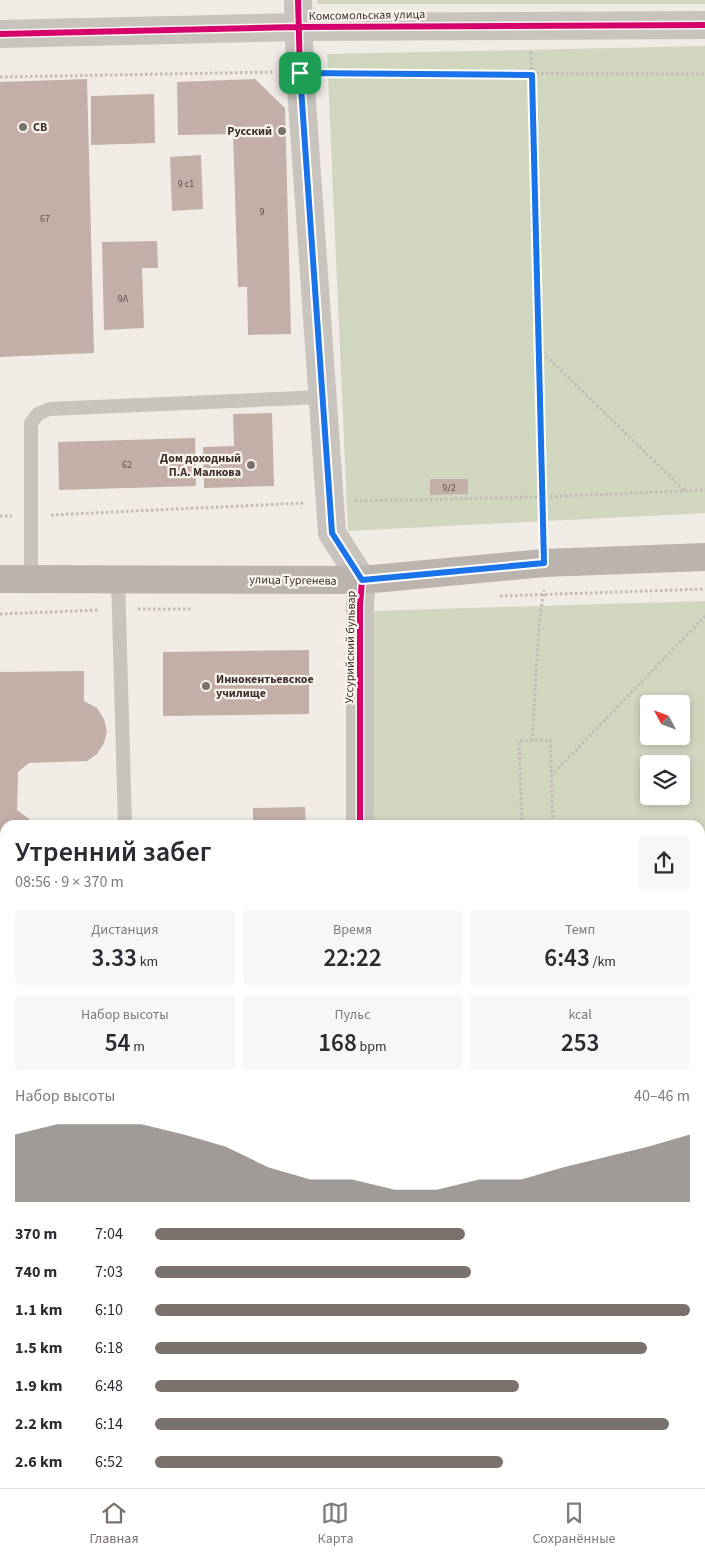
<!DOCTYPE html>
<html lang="ru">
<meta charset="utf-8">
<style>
:root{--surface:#fff;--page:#f7f7f7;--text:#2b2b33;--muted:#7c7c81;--line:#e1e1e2;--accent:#7a716c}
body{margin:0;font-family:"Source Sans 3",sans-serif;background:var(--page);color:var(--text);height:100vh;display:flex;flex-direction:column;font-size:19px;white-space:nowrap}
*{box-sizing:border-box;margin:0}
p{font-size:16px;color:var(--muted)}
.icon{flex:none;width:28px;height:28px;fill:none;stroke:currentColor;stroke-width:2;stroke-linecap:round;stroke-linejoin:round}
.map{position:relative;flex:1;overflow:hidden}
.panel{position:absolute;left:0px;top:820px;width:705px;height:669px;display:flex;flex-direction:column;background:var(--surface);border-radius:15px 15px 0 0;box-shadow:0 2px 8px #0003}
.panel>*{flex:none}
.needle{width:32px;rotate:311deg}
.tools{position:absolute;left:640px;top:695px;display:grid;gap:10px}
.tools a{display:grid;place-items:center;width:50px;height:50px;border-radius:5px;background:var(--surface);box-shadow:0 2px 8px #0003;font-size:25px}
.pin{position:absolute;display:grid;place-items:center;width:42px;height:42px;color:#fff;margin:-21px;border-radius:10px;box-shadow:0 2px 8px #0006}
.round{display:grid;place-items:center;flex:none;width:52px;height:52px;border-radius:5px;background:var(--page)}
.head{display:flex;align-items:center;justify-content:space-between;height:85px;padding:0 15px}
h1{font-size:28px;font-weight:600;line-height:38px}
.stats{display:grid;grid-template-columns:repeat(3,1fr);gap:8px;height:85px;padding:5px 15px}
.stats div{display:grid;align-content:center;border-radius:5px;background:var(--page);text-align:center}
.stats b{font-size:25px;font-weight:600}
.stats small{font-size:14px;font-weight:400}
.stats p{font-size:14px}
.chart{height:140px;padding:10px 15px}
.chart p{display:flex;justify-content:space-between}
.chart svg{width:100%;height:90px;margin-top:5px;fill:var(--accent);opacity:.7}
ul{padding:0 15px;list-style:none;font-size:16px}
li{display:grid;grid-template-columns:80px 60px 1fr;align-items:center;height:38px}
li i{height:12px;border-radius:6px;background:var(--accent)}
.dock{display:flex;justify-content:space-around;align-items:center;height:70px;border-top:1px solid var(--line);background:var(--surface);font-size:14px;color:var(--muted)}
.dock a{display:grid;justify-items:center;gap:2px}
.dock .active{color:var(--accent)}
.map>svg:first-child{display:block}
</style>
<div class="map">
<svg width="705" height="1488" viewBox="0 0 705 1488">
<rect width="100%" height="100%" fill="#f0ebe5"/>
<!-- green -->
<path fill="#d1d6bf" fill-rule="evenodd" d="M 317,0 L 705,0 L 705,4 L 317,4 Z
M 705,46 L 705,513 L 348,531 L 327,54 Z
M 705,601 L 705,1293 L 700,1293 L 700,825 L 373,825 L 370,611 ZM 649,704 L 681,704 L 681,736 L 649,736 ZM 649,764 L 681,764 L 681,796 L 649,796 Z
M 700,1340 L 705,1345 L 705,1488 L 617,1488 L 614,1484 L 700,1484 Z
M 264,1484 L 329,1484 L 329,1488 L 263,1488 Z"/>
<!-- building -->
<path fill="#c3afa7" d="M 87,79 L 94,353 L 0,357 L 0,82 Z
M 255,79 L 285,108 L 291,334 L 248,335 L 247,287 L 238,287 L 233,134 L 178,135 L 177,82 Z
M 154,94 L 155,143 L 91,145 L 91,96 Z
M 201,155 L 203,209 L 172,211 L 170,157 Z
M 157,241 L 158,268 L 142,268 L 144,328 L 104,330 L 102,242 Z
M 272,413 L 274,486 L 204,488 L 203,447 L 234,446 L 233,414 Z
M 195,438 L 196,486 L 59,490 L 58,442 Z
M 430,479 L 468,479 L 468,494 L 430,495 Z
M 309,650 L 309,714 L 163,716 L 163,652 Z
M 84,671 L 84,701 L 97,708 L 104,719 L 107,731 L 104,743 L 97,754 L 87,761 L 29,763 L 18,772 L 17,810 L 29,819 L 32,825 L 5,825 L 5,919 L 2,933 L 5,936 L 5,1008 L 0,1008 L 0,672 Z
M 305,807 L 306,825 L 253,825 L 253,808 Z
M 0,1131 L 5,1132 L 5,1201 L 0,1199 Z
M 0,1469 L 5,1470 L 5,1484 L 182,1484 L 181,1488 L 0,1488 Z
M 443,1484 L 514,1484 L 516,1488 L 445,1488 Z"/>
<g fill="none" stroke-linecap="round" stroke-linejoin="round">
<!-- path -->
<path stroke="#c2bbb6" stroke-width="3" stroke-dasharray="2.5 2.5" stroke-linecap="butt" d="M 531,52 L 543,536
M 326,73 L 705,74
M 0,77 L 274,72
M 539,349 L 685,491
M 355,501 L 542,497 L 705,490
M 51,515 L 304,503
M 0,516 L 12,516
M 500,596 L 705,589
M 138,609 L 192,609
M 0,614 L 99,610
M 532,741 L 539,625 L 544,590
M 551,776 L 705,616
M 522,825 L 519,741 L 550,740 L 553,825
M 700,1151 L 705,1146
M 0,1209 L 5,1210
M 700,1279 L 705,1279
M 410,1484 L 411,1488"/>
<!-- service -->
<path stroke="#c9c3be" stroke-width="14" d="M 31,578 L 31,423 L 38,414 L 49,409 L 322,397
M 118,578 L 125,825
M 0,1046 L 5,1047
M 0,1339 L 1,1339
M 532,1484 L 533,1488"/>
<!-- minor -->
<path stroke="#c9c3be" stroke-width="28" d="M 0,34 L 298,27 L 705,25"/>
<!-- tertiary -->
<path stroke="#c9c3be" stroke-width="28" d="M 298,0 L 300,73 L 332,533 L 362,580 L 360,606 L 360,825
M 0,1246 L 5,1247
M 700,1320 L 705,1320"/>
<!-- secondary -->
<path stroke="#bab3ae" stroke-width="28" d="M 0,579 L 362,580 L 544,563 L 705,557"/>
<defs>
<path id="cycleway" d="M 298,0 L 300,73 L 332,533 L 362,580 L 360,606 L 360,825
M 0,34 L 298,27 L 705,25"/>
</defs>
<!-- cycleway casing -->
<use href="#cycleway" stroke="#fbf5ee" stroke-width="9"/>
<!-- cycleway -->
<use href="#cycleway" stroke="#d6006c" stroke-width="6"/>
</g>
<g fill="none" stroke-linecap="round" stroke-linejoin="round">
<defs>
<path id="route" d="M 300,73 L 532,75 L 544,563 L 362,580 L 332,533 Z"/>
</defs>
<!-- route casing -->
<use href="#route" stroke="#fff" stroke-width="10"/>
<!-- route -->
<use href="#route" stroke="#1a73e8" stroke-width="6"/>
</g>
<!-- markers -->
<g fill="#7a716c" stroke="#fbf5ee" stroke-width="2">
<circle cx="23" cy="127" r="5"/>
<circle cx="282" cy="131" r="5"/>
<circle cx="251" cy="465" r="5"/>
<circle cx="206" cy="686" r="5"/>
</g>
<g text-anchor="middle" stroke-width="4.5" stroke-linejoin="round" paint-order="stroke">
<!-- number labels -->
<g font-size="10" fill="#5d504a">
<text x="186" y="187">9 с1</text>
<text x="262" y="215">9</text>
<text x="45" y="222">67</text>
<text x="123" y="302">9А</text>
<text x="127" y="468">62</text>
<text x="449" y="491">9/2</text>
</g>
<!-- street labels -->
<g font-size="12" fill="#3b302b" stroke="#fbf5ee">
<text transform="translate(367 15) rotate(-1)" y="4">Комсомольская улица</text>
<text transform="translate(293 580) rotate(1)" y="4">улица Тургенева</text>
<text transform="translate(350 647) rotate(-89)" y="4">Уссурийский бульвар</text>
</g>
<!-- poi labels -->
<g font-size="12" font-weight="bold" fill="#3b302b" stroke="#fbf5ee" text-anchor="start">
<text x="33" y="131">СВ</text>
<text x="272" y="135" text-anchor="end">Русский</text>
<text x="241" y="462" text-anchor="end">Дом доходный<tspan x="241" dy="14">П.А. Малкова</tspan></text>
<text x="216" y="683">Иннокентьевское<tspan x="216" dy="14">училище</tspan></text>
</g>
</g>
</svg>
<div class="tools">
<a><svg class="needle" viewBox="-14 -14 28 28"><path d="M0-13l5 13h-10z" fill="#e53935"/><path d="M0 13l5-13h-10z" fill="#7c7c81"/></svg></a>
<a><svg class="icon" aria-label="layers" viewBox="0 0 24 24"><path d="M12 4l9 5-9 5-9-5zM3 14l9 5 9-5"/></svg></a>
</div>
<div class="pin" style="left:300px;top:73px;background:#1e9e55"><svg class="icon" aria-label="arrive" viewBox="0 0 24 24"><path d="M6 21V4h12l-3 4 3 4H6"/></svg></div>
<section class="panel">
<div class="head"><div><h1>Утренний забег</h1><p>08:56 · 9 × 370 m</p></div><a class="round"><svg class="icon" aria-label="share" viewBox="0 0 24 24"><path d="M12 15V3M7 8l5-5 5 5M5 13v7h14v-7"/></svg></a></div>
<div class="stats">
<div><p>Дистанция</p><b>3.33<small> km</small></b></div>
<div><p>Время</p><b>22:22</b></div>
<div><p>Темп</p><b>6:43<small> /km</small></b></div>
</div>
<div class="stats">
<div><p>Набор высоты</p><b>54<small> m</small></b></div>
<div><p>Пульс</p><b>168<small> bpm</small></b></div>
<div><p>kcal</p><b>253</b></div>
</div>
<div class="chart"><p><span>Набор высоты</span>40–46 m</p>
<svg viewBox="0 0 160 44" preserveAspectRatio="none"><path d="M0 44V11L10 6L20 6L30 6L40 11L50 17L60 27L70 33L80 33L90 38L100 38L110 33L120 33L130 27L140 22L150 17L160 11V44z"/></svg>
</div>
<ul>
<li><b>370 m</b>7:04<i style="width:58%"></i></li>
<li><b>740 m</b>7:03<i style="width:59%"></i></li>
<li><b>1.1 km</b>6:10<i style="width:100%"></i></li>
<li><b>1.5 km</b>6:18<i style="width:92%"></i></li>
<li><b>1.9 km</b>6:48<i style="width:68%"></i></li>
<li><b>2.2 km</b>6:14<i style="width:96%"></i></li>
<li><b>2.6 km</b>6:52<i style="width:65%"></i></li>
</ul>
</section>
</div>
<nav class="dock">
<a class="active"><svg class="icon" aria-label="home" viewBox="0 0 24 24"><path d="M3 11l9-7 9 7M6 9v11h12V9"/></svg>Главная</a>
<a><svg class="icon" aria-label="map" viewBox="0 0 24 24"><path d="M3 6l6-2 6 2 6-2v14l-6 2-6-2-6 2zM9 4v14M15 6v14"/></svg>Карта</a>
<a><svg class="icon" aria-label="saved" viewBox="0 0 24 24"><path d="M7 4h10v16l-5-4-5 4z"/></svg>Сохранённые</a>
</nav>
